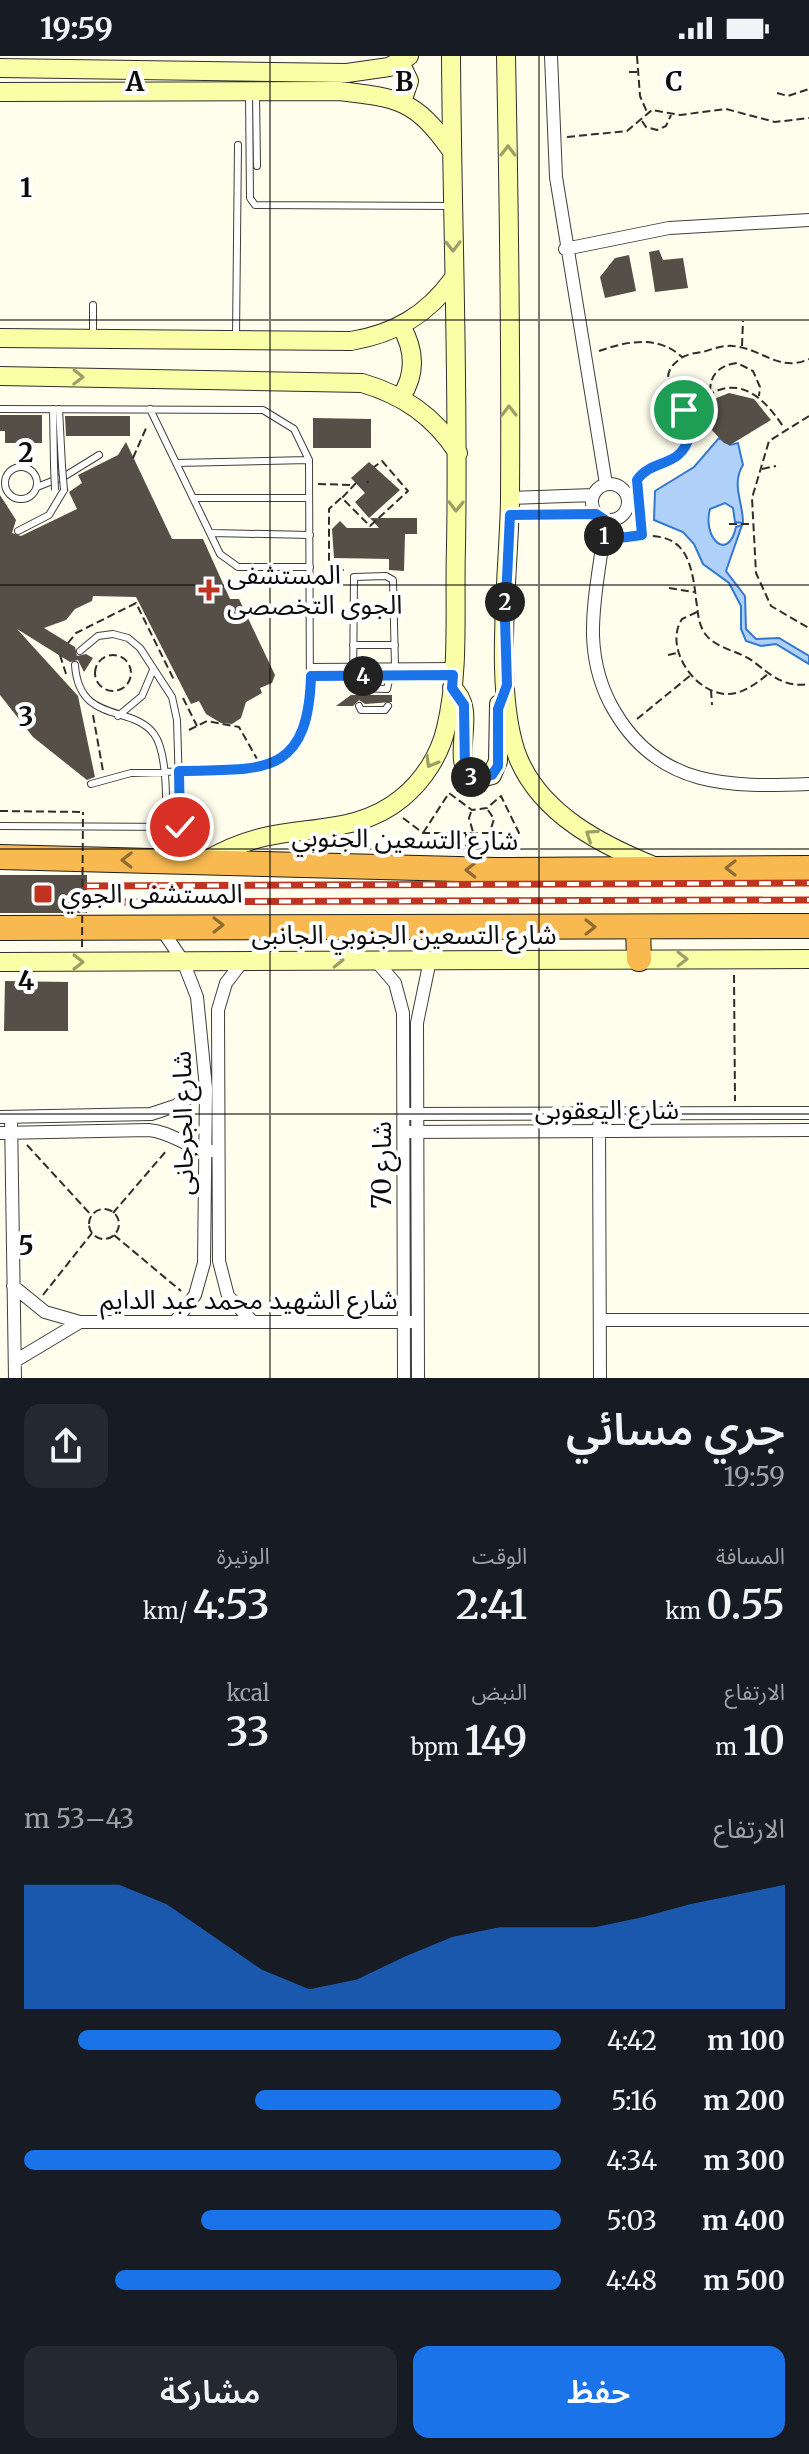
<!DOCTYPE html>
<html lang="ar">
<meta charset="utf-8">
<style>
:root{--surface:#171b24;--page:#242831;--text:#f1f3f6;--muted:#9ea1a6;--accent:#1a73e8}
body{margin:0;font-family:Merriweather,"Noto Sans Arabic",serif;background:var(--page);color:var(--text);direction:rtl;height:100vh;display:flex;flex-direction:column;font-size:30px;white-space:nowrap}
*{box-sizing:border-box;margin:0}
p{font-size:26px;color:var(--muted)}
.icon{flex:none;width:44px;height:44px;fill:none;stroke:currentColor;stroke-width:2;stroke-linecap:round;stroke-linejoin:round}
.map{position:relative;height:1322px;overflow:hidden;direction:ltr}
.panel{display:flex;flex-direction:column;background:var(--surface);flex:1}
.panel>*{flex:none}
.pin{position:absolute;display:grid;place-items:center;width:68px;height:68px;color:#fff;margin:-34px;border:4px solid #fff;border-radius:50%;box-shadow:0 2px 8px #0007}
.km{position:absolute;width:40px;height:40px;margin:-20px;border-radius:50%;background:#222;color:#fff;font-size:22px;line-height:40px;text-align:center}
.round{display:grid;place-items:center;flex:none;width:84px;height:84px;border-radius:16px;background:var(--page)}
.head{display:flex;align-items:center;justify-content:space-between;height:136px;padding:0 24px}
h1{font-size:44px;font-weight:600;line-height:60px}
.figures{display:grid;grid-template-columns:repeat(3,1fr);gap:12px;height:136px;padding:8px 24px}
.figures div{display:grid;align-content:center}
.figures b{font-size:40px;font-weight:600}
.figures small{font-size:22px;font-weight:400}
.figures p{font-size:22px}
.chart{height:224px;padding:16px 24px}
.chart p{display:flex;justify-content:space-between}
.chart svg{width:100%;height:144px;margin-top:8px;fill:var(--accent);opacity:.7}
.action{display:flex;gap:16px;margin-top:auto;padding:16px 24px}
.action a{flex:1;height:92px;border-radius:16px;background:var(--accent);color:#fff;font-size:32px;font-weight:600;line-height:92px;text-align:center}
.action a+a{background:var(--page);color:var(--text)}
ul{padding:0 24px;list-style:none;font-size:26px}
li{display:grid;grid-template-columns:128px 96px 1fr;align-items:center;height:60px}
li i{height:20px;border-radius:10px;background:var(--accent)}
.status{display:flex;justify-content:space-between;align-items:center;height:56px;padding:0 40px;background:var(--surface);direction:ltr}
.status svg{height:22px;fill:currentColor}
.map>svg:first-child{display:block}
</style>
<div class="status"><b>19:59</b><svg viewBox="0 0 49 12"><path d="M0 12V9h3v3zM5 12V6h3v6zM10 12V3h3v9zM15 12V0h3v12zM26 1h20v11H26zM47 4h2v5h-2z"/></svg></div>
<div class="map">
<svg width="809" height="1322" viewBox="0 0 809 1322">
<rect width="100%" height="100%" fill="#fffeec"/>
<!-- water -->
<path fill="#afd0f8" stroke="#3478d1" stroke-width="2" d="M 719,382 L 730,389 L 738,387 L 743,409 C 731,428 743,446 743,467 L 735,466 L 733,452 L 725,447 L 710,453 C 702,482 728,507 736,471 L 742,469 L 726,515 L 745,540 L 746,573 L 756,583 L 779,582 L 809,600 L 809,608 L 776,588 L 761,590 L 746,585 L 741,573 L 741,550 L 729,527 L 703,508 L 694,488 L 683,476 L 654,464 L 655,435 L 694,411 Z"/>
<!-- building -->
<path fill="#554f48" d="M 659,194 L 663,204 L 683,202 L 688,232 L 655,236 L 649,196 Z
M 629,199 L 636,235 L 605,242 L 600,221 L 615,202 Z
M 729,337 L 754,343 L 771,364 L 730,389 L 724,387 L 696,357 L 704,347 Z
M 0,359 L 42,359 L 42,387 L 5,387 L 5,375 L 0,375 Z
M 65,360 L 130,360 L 130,380 L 66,380 Z
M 313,362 L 371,363 L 371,392 L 313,392 Z
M 126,386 L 172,483 L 203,483 L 230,543 L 239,543 L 275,619 L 272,627 L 260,632 L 262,637 L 246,646 L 241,662 L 232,668 L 221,667 L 206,658 L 199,645 L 191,648 L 136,541 L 93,540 L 92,545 L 75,553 L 66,564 L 44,572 L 75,591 L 77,600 L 86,598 L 93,602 L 84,616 L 78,604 L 70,606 L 17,573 L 78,640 L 95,721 L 87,724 L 33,681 L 0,639 L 0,439 L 16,464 L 12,477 L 21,480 L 77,453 L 69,436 L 82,427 L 78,419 L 118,399 Z
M 369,406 L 400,434 L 369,462 L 355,446 L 365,437 L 351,422 Z
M 370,462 L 417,462 L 417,478 L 405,478 L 404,515 L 389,514 L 389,503 L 334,502 L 332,473 L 340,465 L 347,472 L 379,472 Z
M 351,639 L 392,639 L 392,646 L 365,648 L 359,644 L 353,650 L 336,650 Z
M 0,819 L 87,819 L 87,857 L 0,857 Z
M 5,925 L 68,926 L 68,975 L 4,975 Z"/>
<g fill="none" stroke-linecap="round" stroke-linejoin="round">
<defs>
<path id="lane" d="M 249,39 L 250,142 L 255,149 L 452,150
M 256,39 L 257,110
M 93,279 L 93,249
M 236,281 L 238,89
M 0,353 L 263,354 L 294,373 L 309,404 L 310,646 L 298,685 L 283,701 L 255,713 L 131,717 L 91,728
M 53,353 L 54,410
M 59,353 L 62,410
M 150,353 L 220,498 L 238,511 L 310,511
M 176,407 L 309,404
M5 427a16 16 0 1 1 32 0a16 16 0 1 1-32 0Z
M 37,431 L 65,420 L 99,399
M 194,442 L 309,442
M 18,475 L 49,459 L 64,434
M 212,477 L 310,479
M 353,589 L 395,589
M 80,595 L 98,580 L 113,578 L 128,582 L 140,592 L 172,641 L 177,664 L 181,800
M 75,609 C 79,669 132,648 154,678 C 171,701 165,772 166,801
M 311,611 L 453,610
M 311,620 L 449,619
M 390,620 L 387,633 L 353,632 L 354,521 L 386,520 L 393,524 L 395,611
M 359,650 L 361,654 L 385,654 L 388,650
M 118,660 L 142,640 L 153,614
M 0,770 L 180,771"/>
<path id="street" d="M 551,0 L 556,121 L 606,428
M 565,193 L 669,172 L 809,164
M592 446a18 18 0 1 1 36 0a18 18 0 1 1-36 0Z
M 510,442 L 593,439
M 510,459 L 596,458
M 605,464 C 602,503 592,541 593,580 C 594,607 601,633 615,656 C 660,732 730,731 809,728
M 160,871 L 183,905 L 197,941 L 206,1032 L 204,1207 L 195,1239 L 175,1266
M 375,904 L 395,927 L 403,957 L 404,1322
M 243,905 L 226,927 L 218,954 L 219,1205 L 228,1240 L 253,1266
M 408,1058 L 809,1057
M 0,1061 L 151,1058 L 175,1050 L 206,1032
M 11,1061 L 15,1322
M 599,1069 L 600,1322
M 408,1076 L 809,1074
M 0,1077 L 149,1074 C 173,1076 189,1094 212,1095
M 13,1230 L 45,1256 L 80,1266 L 411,1266
M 600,1264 L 809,1264
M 15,1305 L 80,1266
M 418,1322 L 417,967 L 430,904"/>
<path id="secondary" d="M 506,0 C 509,148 511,296 510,444 C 509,515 492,640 519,704 C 543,759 602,789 654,810
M 400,6 L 409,25 L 402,46
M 0,12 L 347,17 L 389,11 L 409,0
M 0,36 L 339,35 C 400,42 415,44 451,94
M 401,270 C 415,294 416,318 401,341
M 0,282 L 351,285 C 394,278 427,259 453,223
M 0,320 L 362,327 C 403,339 434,360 458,397
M 452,632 C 482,656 444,709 477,723 L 492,719 L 498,705 L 499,648
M 203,806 C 222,795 242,786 264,781 C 313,770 361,776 402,742 C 423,725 440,699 446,672 C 460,614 454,550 456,491 C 459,327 452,164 451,0
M 0,906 L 809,903"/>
<path id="highway" d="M 0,801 L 496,814 L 809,812
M 0,872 L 809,870
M 638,872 L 639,903"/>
</defs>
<!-- lane casing -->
<use href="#lane" stroke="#3f3f3f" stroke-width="8"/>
<!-- street casing -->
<use href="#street" stroke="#3f3f3f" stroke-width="14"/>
<!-- secondary casing -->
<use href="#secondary" stroke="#2e2e2e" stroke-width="20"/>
<!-- highway casing -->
<use href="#highway" stroke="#1d1d1d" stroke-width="26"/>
<!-- path -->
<path stroke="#2e2e2e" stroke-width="2" stroke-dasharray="8 4" stroke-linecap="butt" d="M 637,0 L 640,40 L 647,56
M 629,16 L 637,16
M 777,37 L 788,40 L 809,33
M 642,65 L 646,71 L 657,74 L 666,70 L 671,59
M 567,81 L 627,75 L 652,54 L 680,59 L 726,53 L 775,66 L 809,62
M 742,290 L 743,265
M 599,295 C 627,285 658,279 682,301
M 710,336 C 710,318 720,309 737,307 L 753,315 L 760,331 L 759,340
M 689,356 C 727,314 758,331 784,372
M 809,360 L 769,385 L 752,442 L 756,517 L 771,550 L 809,572
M 133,402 L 147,370
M 762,413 L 776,410
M 367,425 L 368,427
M 356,427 L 342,442 L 370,470 L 408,435 L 382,405 L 374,411
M 318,428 L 352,429
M 341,442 L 329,453 L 329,514 L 346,514
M 729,468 L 751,468
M 642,479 L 637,424 C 654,400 687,414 691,372 C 693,350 647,326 680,303 C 686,298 695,297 703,296 C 712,293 723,289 733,290 C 761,292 779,317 809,303
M 617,482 C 675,474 690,485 696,543 C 698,556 698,569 706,579 C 717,593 740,595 754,606 C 772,620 785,632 809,628
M 669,532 L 694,536
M 697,556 L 682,563 C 663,592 696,639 728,638 C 743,638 757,627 768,618
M 68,587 L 76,577 L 136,547 L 175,626
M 60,599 L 67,621
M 668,599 L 677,597
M95 617a18 18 0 1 1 36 0a18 18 0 1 1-36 0Z
M 711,634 L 712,649
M 183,642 L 197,670
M 93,659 L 103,715
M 637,663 L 691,619
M 189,674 L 207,665 L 239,671 L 257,703
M 488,754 L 494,763 L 490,776
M 0,755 L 83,756
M 471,756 L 469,762 L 473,776
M 403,762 L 423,777 L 519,777 L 501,740 L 487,752 L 472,754 L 449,737 L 423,777
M 496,778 L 496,796
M 466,796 L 466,778
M 734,919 L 735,1045
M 27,1089 L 92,1160
M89 1168a15 15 0 1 1 30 0a15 15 0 1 1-30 0Z
M 113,1157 L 167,1094
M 114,1179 L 181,1235
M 43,1239 L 92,1177"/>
<!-- lane -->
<use href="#lane" stroke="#fff" stroke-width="6"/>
<!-- street -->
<use href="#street" stroke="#fff" stroke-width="12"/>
<!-- secondary -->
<use href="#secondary" stroke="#faffa7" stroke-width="18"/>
<!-- highway -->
<use href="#highway" stroke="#f8b950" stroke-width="24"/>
<defs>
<path id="rail" d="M 87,830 L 809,827
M 87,846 L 809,844"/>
</defs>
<!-- rail casing -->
<use href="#rail" stroke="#c03321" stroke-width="7"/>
<!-- rail -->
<use href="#rail" stroke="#fff" stroke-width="4" stroke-dasharray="12" stroke-linecap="butt"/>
<defs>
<path id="lane-bridge" d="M 54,410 L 55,434
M 62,410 L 64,434"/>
</defs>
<!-- lane-bridge casing -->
<use href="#lane-bridge" stroke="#3f3f3f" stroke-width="8" stroke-linecap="butt"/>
<!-- path-bridge -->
<path stroke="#2e2e2e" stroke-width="2" stroke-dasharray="8 4" stroke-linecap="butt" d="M 82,891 L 83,756"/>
<!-- lane-bridge -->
<use href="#lane-bridge" stroke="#fff" stroke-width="6"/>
</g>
<!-- one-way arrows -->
<defs><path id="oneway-chevron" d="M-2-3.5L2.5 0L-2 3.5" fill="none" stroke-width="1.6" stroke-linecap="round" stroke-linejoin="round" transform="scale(2)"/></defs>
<g stroke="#9b9e69">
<use href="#oneway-chevron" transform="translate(508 95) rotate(-90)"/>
<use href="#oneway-chevron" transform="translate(453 190) rotate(89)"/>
<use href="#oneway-chevron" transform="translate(78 321) rotate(1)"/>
<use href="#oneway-chevron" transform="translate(509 355) rotate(-90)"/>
<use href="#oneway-chevron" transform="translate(456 450) rotate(91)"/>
<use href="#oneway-chevron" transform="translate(431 706) rotate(120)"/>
<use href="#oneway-chevron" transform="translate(591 779) rotate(-146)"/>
<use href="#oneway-chevron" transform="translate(682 903)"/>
<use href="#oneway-chevron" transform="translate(338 904) rotate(-1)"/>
<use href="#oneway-chevron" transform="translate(78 906)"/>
</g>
<g stroke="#8e6b31">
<use href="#oneway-chevron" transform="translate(127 804) rotate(-179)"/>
<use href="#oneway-chevron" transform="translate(731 812) rotate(180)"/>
<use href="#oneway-chevron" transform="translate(471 814) rotate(-179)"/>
<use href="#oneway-chevron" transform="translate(218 869)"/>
<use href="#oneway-chevron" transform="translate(590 871)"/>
</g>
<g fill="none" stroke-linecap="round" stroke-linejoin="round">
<defs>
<path id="route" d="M 180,771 L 179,715 C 262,713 308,722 311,620 L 453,619 L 452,632 L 464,649 L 465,715 L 477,723 L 492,719 L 498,710 L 498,653 L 507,629 L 505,564 L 510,459 L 596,458 L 605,464 L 604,484 L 642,479 L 637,424 C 653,401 681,414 690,378 C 692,368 691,361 684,354"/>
</defs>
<!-- route casing -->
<use href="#route" stroke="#fff" stroke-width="16"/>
<!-- route -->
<use href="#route" stroke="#1a73e8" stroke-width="10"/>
</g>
<!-- grid -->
<path fill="none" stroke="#0c0c0c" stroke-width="2" stroke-opacity="0.55" d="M 270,0 L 270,1322M 539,0 L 539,1322M 0,264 L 809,264M 0,529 L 809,529M 0,793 L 809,793M 0,1058 L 809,1058"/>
<!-- markers -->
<g fill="#c03321" stroke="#fff" stroke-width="3">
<path d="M205 522h8v8h8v8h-8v8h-8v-8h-8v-8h8z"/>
<rect x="33" y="828" width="20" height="20" rx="4"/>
</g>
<g text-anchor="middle" stroke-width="8" stroke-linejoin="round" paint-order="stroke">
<!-- poi labels -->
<g font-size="26" fill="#0c0c0c" stroke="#fff" text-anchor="start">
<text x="227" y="528">المستشفى<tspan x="227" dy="30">الجوى التخصصى</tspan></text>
<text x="61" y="847">المستشفى الجوي</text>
</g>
<!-- street labels -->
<g font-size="26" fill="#0c0c0c" stroke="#fff">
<text transform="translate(405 783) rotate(1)" y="9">شارع التسعين الجنوبي</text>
<text x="404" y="888">شارع التسعين الجنوبي الجانبى</text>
<text x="607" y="1063">شارع اليعقوبى</text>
<text transform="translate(183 1067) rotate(-91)" y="9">شارع الجرجانى</text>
<text transform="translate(382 1109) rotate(-90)" y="9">شارع 70</text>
<text x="249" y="1253">شارع الشهيد محمد عبد الدايم</text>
</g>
</g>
<g font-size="26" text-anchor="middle" font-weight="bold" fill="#0c0c0c" stroke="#fff" stroke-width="8" stroke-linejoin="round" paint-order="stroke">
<text x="135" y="35">A</text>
<text x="404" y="35">B</text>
<text x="674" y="35">C</text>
<text x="26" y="141">1</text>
<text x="26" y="406">2</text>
<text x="26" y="670">3</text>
<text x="26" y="934">4</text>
<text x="26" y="1199">5</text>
</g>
</svg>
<div class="pin" style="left:684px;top:354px;background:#1e9e55"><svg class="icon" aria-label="arrive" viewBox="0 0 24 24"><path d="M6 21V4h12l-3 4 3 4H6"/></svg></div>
<div class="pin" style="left:180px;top:771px;background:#d93025"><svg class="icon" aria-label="check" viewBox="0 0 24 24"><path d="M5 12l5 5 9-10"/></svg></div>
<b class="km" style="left:604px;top:480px">1</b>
<b class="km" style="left:505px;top:546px">2</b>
<b class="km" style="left:471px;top:721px">3</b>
<b class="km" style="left:363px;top:620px">4</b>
</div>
<section class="panel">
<div class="head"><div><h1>جري مسائي</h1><p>19:59</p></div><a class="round"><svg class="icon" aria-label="share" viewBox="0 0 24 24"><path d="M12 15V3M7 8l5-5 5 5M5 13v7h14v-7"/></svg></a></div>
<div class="figures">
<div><p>المسافة</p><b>0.55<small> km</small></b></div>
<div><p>الوقت</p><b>2:41</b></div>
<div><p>الوتيرة</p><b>4:53<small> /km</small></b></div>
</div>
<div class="figures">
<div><p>الارتفاع</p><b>10<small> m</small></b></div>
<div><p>النبض</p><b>149<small> bpm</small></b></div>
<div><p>kcal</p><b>33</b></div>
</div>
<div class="chart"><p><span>الارتفاع</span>43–53 m</p>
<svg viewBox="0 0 160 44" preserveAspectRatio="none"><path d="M0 44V6L10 6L20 6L30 12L40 22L50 32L60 38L70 35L80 28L90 22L100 19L110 19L120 19L130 16L140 12L150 9L160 6V44z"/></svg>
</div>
<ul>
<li><b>100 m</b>4:42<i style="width:90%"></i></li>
<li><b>200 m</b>5:16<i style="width:57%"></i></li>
<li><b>300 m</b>4:34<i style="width:100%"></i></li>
<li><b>400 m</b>5:03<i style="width:67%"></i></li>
<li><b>500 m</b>4:48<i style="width:83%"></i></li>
</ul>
<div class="action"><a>حفظ</a><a>مشاركة</a></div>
</section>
